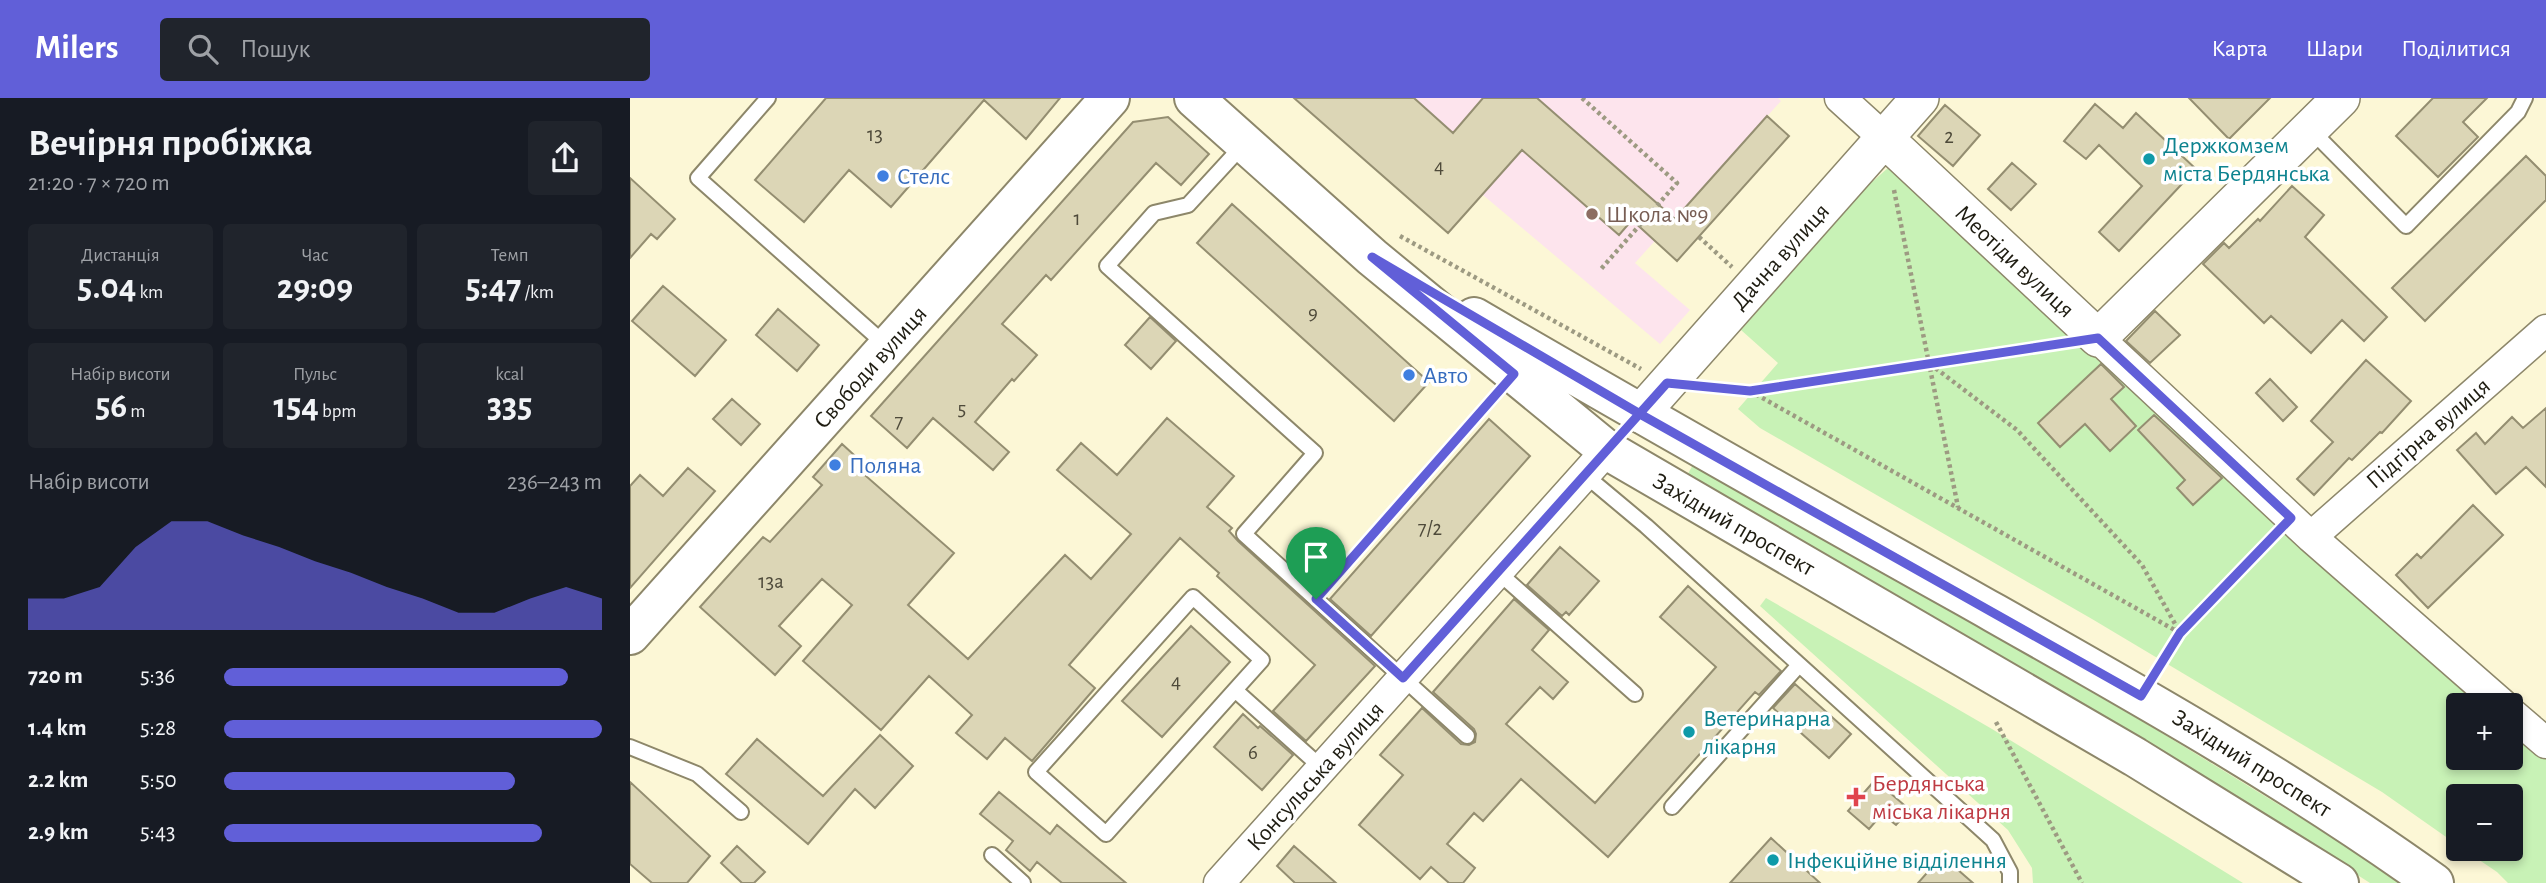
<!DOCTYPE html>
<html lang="uk">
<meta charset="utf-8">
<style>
:root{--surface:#171b24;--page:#20242c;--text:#f1f3f6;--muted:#9ea1a6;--accent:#615fd8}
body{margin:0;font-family:"Alegreya Sans",sans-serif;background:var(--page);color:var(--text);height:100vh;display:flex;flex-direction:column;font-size:26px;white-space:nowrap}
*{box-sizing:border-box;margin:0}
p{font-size:23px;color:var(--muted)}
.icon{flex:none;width:38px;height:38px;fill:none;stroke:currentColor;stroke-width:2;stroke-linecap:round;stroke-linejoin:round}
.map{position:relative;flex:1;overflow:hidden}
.side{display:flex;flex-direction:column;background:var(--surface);width:630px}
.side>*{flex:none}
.tools{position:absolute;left:1816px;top:595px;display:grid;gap:14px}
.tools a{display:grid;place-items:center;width:77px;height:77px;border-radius:7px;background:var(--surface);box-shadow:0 4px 10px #0003;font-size:35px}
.pin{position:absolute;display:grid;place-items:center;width:60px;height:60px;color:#fff;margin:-72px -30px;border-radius:50% 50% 50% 0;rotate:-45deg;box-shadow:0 0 7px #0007}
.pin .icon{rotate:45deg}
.round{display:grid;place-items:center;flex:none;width:74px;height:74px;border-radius:7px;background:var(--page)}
.summary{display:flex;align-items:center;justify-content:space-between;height:119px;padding:0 28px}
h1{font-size:38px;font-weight:700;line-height:52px}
.stats{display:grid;grid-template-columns:repeat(3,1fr);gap:10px;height:119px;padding:7px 28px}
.stats div{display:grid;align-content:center;border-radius:7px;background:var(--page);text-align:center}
.stats b{font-size:35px;font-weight:700}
.stats small{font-size:19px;font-weight:400}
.stats p{font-size:19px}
.chart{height:196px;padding:14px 28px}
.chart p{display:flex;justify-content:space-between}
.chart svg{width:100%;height:126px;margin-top:7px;fill:var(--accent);opacity:.7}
ul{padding:0 28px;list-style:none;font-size:23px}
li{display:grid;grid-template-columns:112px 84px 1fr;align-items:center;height:52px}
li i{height:18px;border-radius:9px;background:var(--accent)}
header{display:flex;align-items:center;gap:42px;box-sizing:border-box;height:98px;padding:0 35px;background:var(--accent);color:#fff}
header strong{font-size:33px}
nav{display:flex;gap:38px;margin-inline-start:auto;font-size:24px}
.search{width:490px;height:63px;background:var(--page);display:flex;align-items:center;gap:18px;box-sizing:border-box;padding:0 24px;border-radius:7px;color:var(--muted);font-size:26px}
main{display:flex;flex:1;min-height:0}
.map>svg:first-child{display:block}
</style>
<header>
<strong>Milers</strong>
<div class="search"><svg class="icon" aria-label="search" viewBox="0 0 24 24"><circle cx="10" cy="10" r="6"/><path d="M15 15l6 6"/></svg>Пошук</div>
<nav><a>Карта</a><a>Шари</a><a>Поділитися</a></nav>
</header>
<main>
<section class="side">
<div class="summary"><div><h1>Вечірня пробіжка</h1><p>21:20 · 7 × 720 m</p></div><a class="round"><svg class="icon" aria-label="share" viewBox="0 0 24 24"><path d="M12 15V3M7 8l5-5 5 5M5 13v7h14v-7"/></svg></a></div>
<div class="stats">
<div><p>Дистанція</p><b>5.04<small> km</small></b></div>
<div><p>Час</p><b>29:09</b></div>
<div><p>Темп</p><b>5:47<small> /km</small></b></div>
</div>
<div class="stats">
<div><p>Набір висоти</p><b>56<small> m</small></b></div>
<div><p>Пульс</p><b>154<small> bpm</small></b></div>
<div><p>kcal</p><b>335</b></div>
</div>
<div class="chart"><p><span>Набір висоти</span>236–243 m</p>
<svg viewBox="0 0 160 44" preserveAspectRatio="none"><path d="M0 44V33L10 33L20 29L30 15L40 6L50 6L60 11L70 15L80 20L90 24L100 29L110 33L120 38L130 38L140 33L150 29L160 33V44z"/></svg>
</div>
<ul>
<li><b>720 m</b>5:36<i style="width:91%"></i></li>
<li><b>1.4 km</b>5:28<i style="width:100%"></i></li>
<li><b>2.2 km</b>5:50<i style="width:77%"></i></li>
<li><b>2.9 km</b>5:43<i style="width:84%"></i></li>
</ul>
</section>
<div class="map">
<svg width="1916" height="785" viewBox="0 0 1916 785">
<rect width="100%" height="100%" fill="#fcf7d6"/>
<!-- education -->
<path fill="#fde4ed" d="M 664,0 L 1148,0 L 1151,3 L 1005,165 L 1060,212 L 1030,246 L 853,97 L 818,135 Z"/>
<!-- green -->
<path fill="#c8f2b6" d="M 1259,69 L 1873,607 L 1829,607 L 1829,660 L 1881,660 L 1881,615 L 1916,645 L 1916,785 L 1878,785 L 1867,774 L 1833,751 L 1881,751 L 1881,698 L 1829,698 L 1829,748 L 1752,694 L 1462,521 L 1130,330 L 1108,311 L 1148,265 L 1111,232 L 1232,93 Z
M 1064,365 L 1522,629 L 1715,747 L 1772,785 L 1740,785 L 1704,762 L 1055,381 Z
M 1136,500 L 1362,631 L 1613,785 L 1403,785 L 1402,770 L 1378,732 L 1130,508 Z"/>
<!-- building -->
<path fill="#dcd6b6" stroke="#948e71" stroke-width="2" d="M 196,0 L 430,0 L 396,41 L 354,2 L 261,109 L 219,72 L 174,124 L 125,82 Z
M 664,0 L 784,0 L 823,35 L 853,0 L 907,0 L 1045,121 L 1137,18 L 1159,38 L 1047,163 L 1002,122 L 989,137 L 892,52 L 818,135 Z
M 1559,0 L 1640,0 L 1599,41 Z
M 1803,0 L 1857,0 L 1833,24 L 1848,39 L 1808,79 L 1766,38 Z
M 1465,6 L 1493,30 L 1506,15 L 1566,71 L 1489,153 L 1469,134 L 1512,88 L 1469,47 L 1456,61 L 1434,43 Z
M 1315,7 L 1350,37 L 1323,68 L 1288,38 Z
M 538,19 L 579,56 L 551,87 L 526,65 L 421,182 L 416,177 L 372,226 L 407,257 L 384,283 L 382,281 L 345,324 L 379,354 L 363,372 L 303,320 L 277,350 L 241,318 L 503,24 Z
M 1896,58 L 1916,78 L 1916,102 L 1795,223 L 1762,190 Z
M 1382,65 L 1406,86 L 1381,112 L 1358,91 Z
M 0,80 L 45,121 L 27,141 L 21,136 L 0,160 Z
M 1662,88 L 1694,117 L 1675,139 L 1757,219 L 1734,243 L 1712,222 L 1681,255 L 1641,218 L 1634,225 L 1573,166 L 1594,145 L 1599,150 L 1628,121 L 1630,123 Z
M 602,106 L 799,284 L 764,323 L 567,145 Z
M 33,188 L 96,242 L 65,278 L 2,223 Z
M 148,211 L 189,247 L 167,273 L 126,237 Z
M 1525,213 L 1550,237 L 1520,265 L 1496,243 Z
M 520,219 L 546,243 L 521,271 L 495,247 Z
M 1736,262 L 1781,303 L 1752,335 L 1750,334 L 1722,362 L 1719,360 L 1684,397 L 1667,381 L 1703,344 L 1681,323 Z
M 1471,266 L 1494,289 L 1481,301 L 1506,328 L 1480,353 L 1455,326 L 1430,349 L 1408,325 Z
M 1640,281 L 1667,309 L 1653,323 L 1626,295 Z
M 102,301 L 130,326 L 111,347 L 83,321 Z
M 1916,310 L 1916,389 L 1896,369 L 1866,396 L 1827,352 L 1846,335 L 1855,346 L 1882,319 L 1893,330 Z
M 1524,317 L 1592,380 L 1563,407 L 1547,390 L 1555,382 L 1508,332 Z
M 537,320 L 604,378 L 577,409 L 602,430 L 599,433 L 608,443 L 745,568 L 676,643 L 643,613 L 685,567 L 587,478 L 589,475 L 550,440 L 439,567 L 465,590 L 402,663 L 375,640 L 357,661 L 326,635 L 342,617 L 299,578 L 251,632 L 173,563 L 222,507 L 192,481 L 149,528 L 171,548 L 145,577 L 70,509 L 133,439 L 140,444 L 192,387 L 183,379 L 212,346 L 234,366 L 229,372 L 324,455 L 278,507 L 338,561 L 435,457 L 461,481 L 501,436 L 427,372 L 451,345 L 487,377 Z
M 859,321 L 900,358 L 741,538 L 700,501 Z
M 58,370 L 85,393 L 0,490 L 0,388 L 10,377 L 33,398 Z
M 1843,407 L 1873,437 L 1798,510 L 1766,477 L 1787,456 L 1791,460 Z
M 930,449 L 969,483 L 939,517 L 936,514 L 932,518 L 897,487 Z
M 1058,488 L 1151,573 L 1129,597 L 1125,594 L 978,759 L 891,681 L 853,723 L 844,715 L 817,746 L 845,770 L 833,785 L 819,785 L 801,769 L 790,781 L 729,727 L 773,677 L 750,657 L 792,610 L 831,646 L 839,647 L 845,644 L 846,636 L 844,631 L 803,594 L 884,501 L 919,532 L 902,552 L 938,584 L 923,601 L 910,589 L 876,626 L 965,705 L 1086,569 L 1030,519 Z
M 561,528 L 600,564 L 532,639 L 492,603 Z
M 1165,586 L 1221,636 L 1199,660 L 1143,610 Z
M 613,616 L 628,630 L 630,628 L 663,657 L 632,692 L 584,649 Z
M 250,637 L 283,668 L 245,710 L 225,691 L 178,746 L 96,676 L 127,641 L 193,698 Z
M 1245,682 L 1280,712 L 1266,727 L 1252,716 L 1239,731 L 1218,713 Z
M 0,684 L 80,758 L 57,785 L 22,785 L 0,766 Z
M 369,694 L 420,736 L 427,727 L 496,785 L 432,785 L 407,764 L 400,773 L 376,752 L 383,743 L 350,716 Z
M 1141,740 L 1190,785 L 1100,785 Z
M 107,748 L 135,774 L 124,785 L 112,785 L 91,765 Z
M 664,748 L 706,785 L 665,785 L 647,768 Z
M 1312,758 L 1343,785 L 1288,785 Z"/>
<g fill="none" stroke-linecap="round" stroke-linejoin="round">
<defs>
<path id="service" d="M 138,0 L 68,80 L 257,248
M 1681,32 L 1776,128 L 1888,14 L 1895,0
M 614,46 L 558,107 L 524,115 L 477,168 L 685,355 L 614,436 L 837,638
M 955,377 L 1016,428 L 1363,742 L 1380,774 L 1380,785
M 868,474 L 1005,596
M 605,592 L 632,562 L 563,499 L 406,674 L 476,736 L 605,592 L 692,670
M 0,649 L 67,676 L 111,714
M 1042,709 L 1169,567
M 362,757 L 393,785"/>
<path id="minor" d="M 1210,0 L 1254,40
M 1468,240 L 1681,439 L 1873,607
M 1681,439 L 1916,232
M 1881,615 L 1916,645
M 589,785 L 977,352"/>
<path id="tertiary" d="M 1254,40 L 1468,240 L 1711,0
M 1010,316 L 1290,0"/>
<path id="secondary" d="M 564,0 L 742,159 L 977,352 L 1505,659 L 1709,785
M 844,219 C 1007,314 1171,407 1336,499 C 1495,589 1655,678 1804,785
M 0,537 L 480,0"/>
</defs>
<!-- service casing -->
<use href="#service" stroke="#8d876a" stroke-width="18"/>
<!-- minor casing -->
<use href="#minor" stroke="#8d876a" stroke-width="33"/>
<!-- tertiary casing -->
<use href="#tertiary" stroke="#8d876a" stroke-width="40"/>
<!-- secondary casing -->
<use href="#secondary" stroke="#8d876a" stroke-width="42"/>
<!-- path -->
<path stroke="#9d9a82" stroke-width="4.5" stroke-dasharray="3.5 3.5" stroke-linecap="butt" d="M 952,0 L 1047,85 L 971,171
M 1264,92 L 1328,409
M 770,138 L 1011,271
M 1069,139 L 1102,169
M 1300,266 L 1387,332 L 1512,467 L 1549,533
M 1076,289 L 1120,293 L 1430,246
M 1120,293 L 1550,535
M 698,488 L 863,300
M 1526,574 L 1550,535 L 1643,438
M 1366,624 L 1452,785"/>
<!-- service -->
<use href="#service" stroke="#fff" stroke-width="14"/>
<!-- minor -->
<use href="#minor" stroke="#fff" stroke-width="30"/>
<!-- tertiary -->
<use href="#tertiary" stroke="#fff" stroke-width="37"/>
<!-- secondary -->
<use href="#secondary" stroke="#fff" stroke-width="38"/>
</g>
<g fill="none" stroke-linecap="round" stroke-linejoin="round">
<defs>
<path id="route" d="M 686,501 L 773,580 L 977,352 L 1037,285 L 1120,293 L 1468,240 L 1661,420 L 1550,535 L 1511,598 L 1010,316 L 742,159 L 884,276 L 686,501"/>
</defs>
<!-- route casing -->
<use href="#route" stroke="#fff" stroke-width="14"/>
<!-- route -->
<use href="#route" stroke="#615fd8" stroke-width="9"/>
</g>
<!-- markers -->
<g fill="#0f9aa8" stroke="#fff" stroke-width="2.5">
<circle cx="1519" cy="61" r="7"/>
<circle cx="1059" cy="634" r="7"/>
<circle cx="1143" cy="762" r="7"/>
</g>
<g fill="#3f7fe0" stroke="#fff" stroke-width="2.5">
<circle cx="253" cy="78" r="7"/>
<circle cx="779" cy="277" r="7"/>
<circle cx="205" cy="367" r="7"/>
</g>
<circle fill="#8d6e63" stroke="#fff" stroke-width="2.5" cx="962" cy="116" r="7"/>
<path fill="#e0444e" stroke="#fff" stroke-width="2.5" d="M1222.5 688.5h7v7h7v7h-7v7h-7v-7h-7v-7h7z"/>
<g text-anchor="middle" stroke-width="7" stroke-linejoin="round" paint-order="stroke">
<!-- number labels -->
<g font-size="21" fill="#4e4a3a">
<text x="245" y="43">13</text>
<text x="1319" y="45">2</text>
<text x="809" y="75">4</text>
<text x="447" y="127">1</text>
<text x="683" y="221">9</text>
<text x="332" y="317">5</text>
<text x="269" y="330">7</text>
<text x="800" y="437">7/2</text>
<text x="141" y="490">13а</text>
<text x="546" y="590">4</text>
<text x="623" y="661">6</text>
</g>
<!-- culture labels -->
<g font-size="24" fill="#0d838f" stroke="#fff" text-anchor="start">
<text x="1533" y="55">Держкомзем<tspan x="1533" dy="28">міста Бердянська</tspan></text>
<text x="1073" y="628">Ветеринарна<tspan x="1073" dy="28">лікарня</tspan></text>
<text x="1157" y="770">Інфекційне відділення</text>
</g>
<!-- shop labels -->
<g font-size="24" fill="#366cbe" stroke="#fff" text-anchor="start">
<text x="267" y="86">Стелс</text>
<text x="793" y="285">Авто</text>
<text x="219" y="375">Поляна</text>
</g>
<!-- education labels -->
<g font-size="24" fill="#785e54" stroke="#fff" text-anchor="start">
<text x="976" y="124">Школа №9</text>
</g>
<!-- street labels -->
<g font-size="24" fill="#1e1c11" stroke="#fff">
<text transform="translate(1150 158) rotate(-48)" y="8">Дачна вулиця</text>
<text transform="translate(1385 163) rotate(43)" y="8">Меотіди вулиця</text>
<text transform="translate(240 269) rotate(-48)" y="8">Свободи вулиця</text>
<text transform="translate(1798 335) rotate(-41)" y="8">Підгірна вулиця</text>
<text transform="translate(1104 426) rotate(30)" y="8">Західний проспект</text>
<text transform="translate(1622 665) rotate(32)" y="8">Західний проспект</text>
<text transform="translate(685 678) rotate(-48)" y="8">Консульська вулиця</text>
</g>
<!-- health labels -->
<g font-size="24" fill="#be3a42" stroke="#fff" text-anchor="start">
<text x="1242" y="693">Бердянська<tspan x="1242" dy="28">міська лікарня</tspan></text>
</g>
</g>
</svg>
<div class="tools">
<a>+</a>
<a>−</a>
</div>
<div class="pin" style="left:686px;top:501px;background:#1e9e55"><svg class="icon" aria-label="arrive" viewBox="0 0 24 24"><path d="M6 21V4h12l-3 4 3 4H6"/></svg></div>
</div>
</main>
